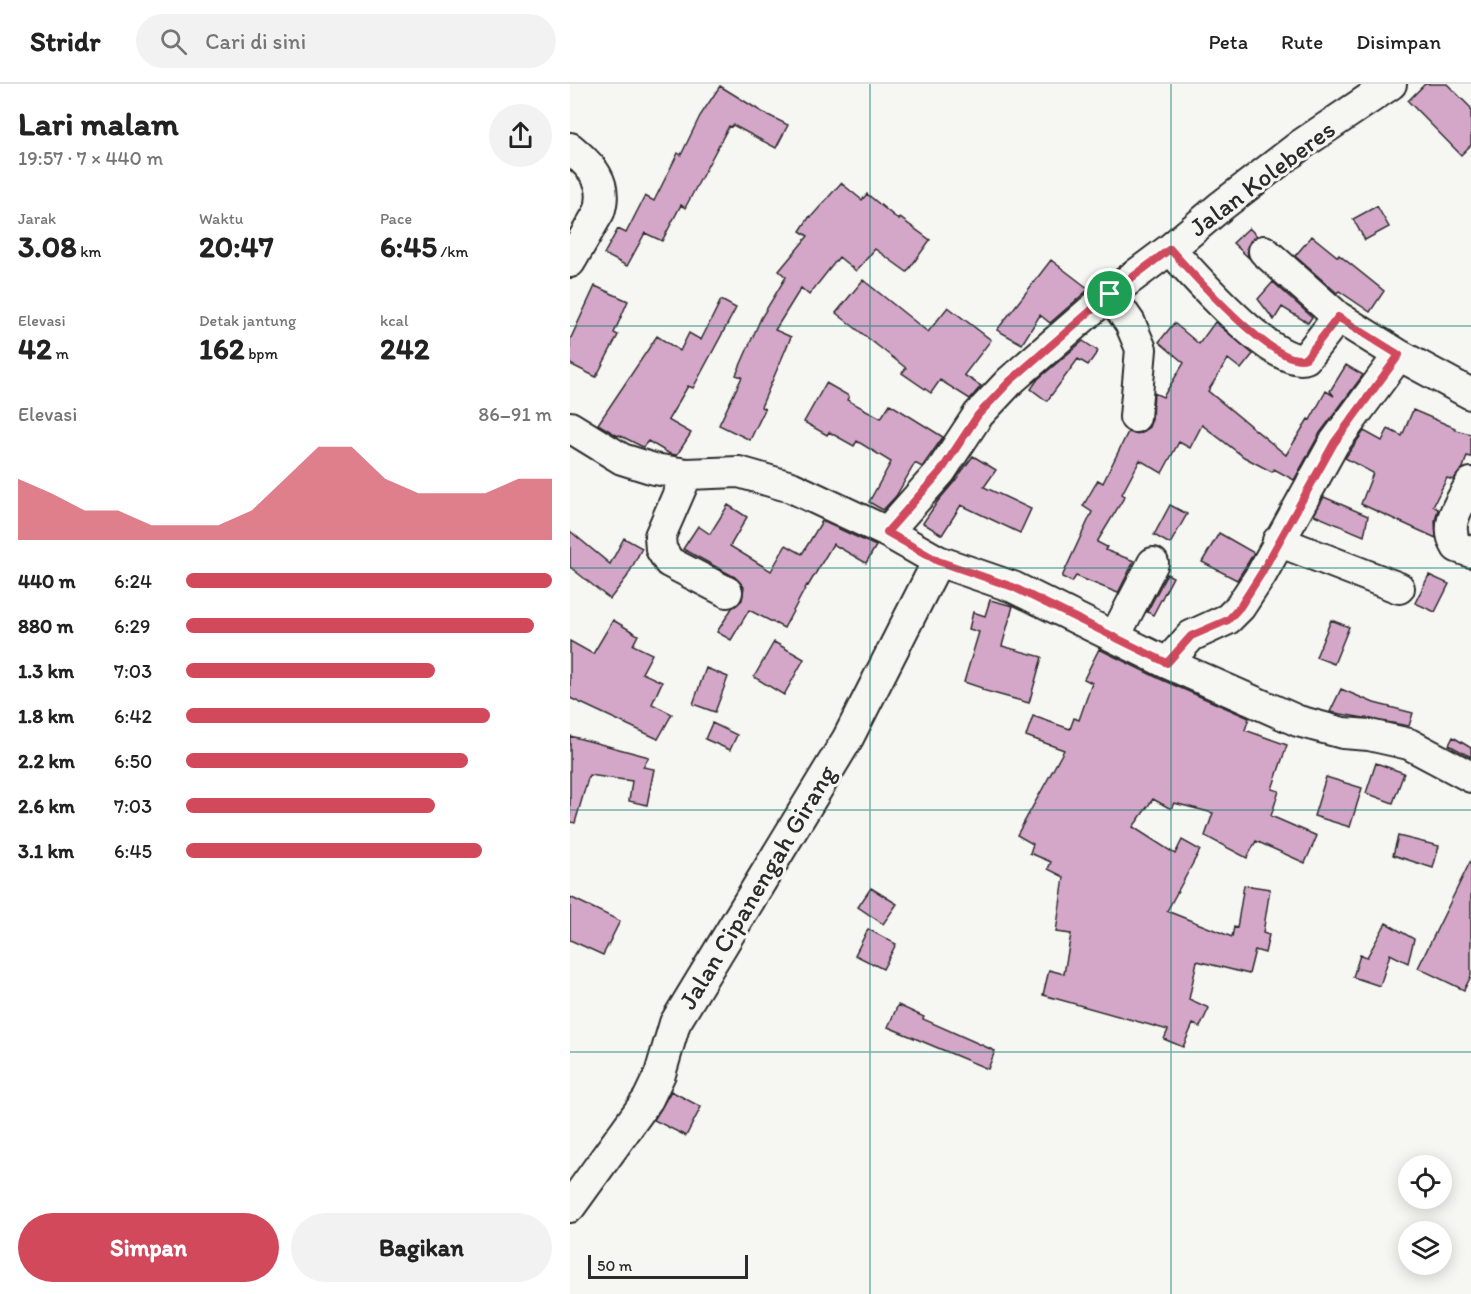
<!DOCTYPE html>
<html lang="id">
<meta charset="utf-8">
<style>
:root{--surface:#fff;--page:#f2f2f2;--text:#222;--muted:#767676;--line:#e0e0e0;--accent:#d1495b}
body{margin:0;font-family:Itim,sans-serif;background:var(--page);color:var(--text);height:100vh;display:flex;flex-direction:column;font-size:22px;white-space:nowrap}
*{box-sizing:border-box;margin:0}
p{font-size:20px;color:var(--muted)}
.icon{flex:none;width:33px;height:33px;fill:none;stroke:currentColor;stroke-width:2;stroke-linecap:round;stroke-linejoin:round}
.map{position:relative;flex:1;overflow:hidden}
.panel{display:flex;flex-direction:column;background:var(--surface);width:570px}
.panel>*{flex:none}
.buttons{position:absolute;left:828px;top:1071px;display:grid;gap:12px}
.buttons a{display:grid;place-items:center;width:54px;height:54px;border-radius:50%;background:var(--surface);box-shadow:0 3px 15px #0003;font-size:30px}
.scale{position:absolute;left:18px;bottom:15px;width:160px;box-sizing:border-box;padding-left:6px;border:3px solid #2b2b2b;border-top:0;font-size:16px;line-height:21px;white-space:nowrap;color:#2b2b2b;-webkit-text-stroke:4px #f6f6f2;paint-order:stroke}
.pin{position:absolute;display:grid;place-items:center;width:51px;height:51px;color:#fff;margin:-26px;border:3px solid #fff;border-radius:50%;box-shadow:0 2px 6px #0007}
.round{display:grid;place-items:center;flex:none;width:63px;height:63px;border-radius:32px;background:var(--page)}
.overview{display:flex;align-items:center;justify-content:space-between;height:102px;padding:0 18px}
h1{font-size:33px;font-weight:700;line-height:45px}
.stats{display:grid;grid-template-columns:repeat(3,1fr);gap:9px;height:102px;padding:6px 18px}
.stats div{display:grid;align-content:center}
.stats b{font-size:30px;font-weight:700}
.stats small{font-size:16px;font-weight:400}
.stats p{font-size:16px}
.chart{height:168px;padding:12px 18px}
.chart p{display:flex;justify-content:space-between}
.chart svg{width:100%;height:108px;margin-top:6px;fill:var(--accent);opacity:.7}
.primary-button{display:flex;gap:12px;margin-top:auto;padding:12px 18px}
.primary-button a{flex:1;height:69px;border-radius:36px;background:var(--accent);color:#fff;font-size:24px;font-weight:700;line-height:69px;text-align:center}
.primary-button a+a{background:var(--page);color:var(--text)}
ul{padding:0 18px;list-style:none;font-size:20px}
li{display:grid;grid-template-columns:96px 72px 1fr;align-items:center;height:45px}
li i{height:15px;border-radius:8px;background:var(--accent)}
header{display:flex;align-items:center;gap:36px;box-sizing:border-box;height:84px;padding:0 30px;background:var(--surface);border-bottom:2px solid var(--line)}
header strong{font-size:28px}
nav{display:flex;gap:33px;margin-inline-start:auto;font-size:21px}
.search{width:420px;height:54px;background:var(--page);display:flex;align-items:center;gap:15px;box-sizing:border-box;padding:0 21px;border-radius:33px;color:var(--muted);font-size:22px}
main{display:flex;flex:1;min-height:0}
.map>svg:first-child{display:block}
</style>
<header>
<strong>Stridr</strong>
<div class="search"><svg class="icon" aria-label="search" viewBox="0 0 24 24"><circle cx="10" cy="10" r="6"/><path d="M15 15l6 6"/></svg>Cari di sini</div>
<nav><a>Peta</a><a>Rute</a><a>Disimpan</a></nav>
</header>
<main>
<section class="panel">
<div class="overview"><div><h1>Lari malam</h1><p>19:57 · 7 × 440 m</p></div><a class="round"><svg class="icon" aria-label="share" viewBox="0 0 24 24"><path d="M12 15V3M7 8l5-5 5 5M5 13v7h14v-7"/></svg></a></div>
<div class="stats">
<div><p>Jarak</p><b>3.08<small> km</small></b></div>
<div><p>Waktu</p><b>20:47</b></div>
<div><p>Pace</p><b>6:45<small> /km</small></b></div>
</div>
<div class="stats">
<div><p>Elevasi</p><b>42<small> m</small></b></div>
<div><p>Detak jantung</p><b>162<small> bpm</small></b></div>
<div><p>kcal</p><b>242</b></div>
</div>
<div class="chart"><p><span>Elevasi</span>86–91 m</p>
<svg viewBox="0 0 160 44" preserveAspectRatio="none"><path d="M0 44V19L10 25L20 32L30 32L40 38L50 38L60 38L70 32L80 19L90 6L100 6L110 19L120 25L130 25L140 25L150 19L160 19V44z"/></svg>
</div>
<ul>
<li><b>440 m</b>6:24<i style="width:100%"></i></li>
<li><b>880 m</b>6:29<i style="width:95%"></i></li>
<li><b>1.3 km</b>7:03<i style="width:68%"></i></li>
<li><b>1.8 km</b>6:42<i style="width:83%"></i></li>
<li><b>2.2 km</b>6:50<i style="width:77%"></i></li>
<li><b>2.6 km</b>7:03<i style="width:68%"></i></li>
<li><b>3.1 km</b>6:45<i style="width:81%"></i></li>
</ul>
<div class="primary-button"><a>Simpan</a><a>Bagikan</a></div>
</section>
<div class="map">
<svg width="901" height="1210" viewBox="0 0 901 1210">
<rect width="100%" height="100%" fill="#f6f6f2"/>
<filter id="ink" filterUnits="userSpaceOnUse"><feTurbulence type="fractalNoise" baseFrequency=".0167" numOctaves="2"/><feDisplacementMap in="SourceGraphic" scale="12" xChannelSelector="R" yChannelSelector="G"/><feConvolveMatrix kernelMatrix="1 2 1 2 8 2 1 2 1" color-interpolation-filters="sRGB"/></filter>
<g filter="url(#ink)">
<!-- building -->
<path fill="#d4a7c9" stroke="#2b2b2b" stroke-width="1.5" d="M 855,0 L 877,0 L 901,24 L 901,61 L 891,71 L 838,17 Z
M 150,2 L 192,28 L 218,41 L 206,64 L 163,41 L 161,43 L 159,42 L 115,124 L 111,121 L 92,157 L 75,149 L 57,182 L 34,170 L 48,145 L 56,149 L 75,112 L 84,117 L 108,69 L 111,71 L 130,32 Z
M 271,99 L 292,116 L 297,110 L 329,136 L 330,134 L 360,156 L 337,188 L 305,165 L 286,187 L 269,173 L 239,211 L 231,204 L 205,246 L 221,253 L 191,323 L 195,325 L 180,356 L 149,341 L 172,293 L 166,291 L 191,234 L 216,193 L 209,187 L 238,152 L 230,147 L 240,132 L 241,133 Z
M 807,122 L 819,143 L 795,156 L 783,135 Z
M 679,144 L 687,152 L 681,156 L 677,163 L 678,173 L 663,159 Z
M 742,152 L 768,173 L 769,171 L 814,207 L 800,228 L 769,207 L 767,209 L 725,172 Z
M 481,176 L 519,205 L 480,239 L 470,231 L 452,260 L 427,246 Z
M 293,196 L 358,248 L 378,223 L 421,256 L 394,291 L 411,302 L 400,315 L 370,296 L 361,309 L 332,289 L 336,284 L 266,229 Z
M 703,198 L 742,233 L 738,239 L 712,223 L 704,236 L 688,215 Z
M 25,202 L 58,217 L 44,249 L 48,251 L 26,293 L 0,280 L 0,256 Z
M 151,216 L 166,224 L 123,304 L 118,302 L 98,336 L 121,349 L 107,371 L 100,370 L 78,357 L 73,363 L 49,351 L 48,352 L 28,340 L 87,252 L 110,267 L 119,249 L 131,256 Z
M 645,238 L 683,270 L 671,285 L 658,275 L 638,307 L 716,371 L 738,335 L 740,336 L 756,307 L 764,312 L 760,307 L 776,281 L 793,291 L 750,349 L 724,396 L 704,385 L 702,388 L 674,373 L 632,341 L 620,364 L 609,358 L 592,389 L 570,376 L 552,410 L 555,412 L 527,458 L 537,463 L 535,466 L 564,477 L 548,509 L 506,492 L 502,498 L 492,493 L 522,428 L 513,422 L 528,396 L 533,399 L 558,348 L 564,350 L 572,349 L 579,343 L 582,335 L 584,309 L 593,313 L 614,279 L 589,258 L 604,239 L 629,260 Z
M 513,257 L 528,267 L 518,281 L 508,275 L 477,317 L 461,305 L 468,295 Z
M 256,299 L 279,312 L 277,316 L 311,334 L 320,320 L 373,353 L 352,383 L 345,379 L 326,412 L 313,426 L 299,418 L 321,378 L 287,357 L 284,362 L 259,348 L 257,351 L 234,338 Z
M 843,326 L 885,344 L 885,346 L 901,350 L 901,373 L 897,372 L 893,384 L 883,396 L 877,394 L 863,422 L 868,425 L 865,437 L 866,454 L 791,420 L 803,389 L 775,374 L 794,347 L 812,357 L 818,345 L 832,352 Z
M 403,372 L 426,386 L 414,403 L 461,425 L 450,449 L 391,421 L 372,451 L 353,439 L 368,417 L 384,398 Z
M 754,413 L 798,432 L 794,452 L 744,431 Z
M 158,421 L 177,433 L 160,462 L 201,487 L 216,461 L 232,470 L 252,437 L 306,462 L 296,479 L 263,460 L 238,502 L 237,501 L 214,544 L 179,526 L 161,556 L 147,548 L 162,524 L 172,516 L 174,503 L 165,493 L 113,465 L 128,442 L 140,450 Z
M 600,421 L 617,430 L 600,460 L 584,451 Z
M 0,447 L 40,480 L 54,454 L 72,464 L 57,493 L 40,515 L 0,483 Z
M 649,449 L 684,469 L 667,496 L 632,478 Z
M 597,490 L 603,493 L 583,531 L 577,528 Z
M 859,491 L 879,500 L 865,528 L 845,519 Z
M 420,516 L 443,522 L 432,562 L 472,573 L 459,619 L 412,606 L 412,604 L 394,598 L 409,548 L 399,545 L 403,528 L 415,532 Z
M 43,536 L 68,551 L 63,561 L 82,570 L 72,589 L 92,598 L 82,620 L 102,630 L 88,655 L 0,614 L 0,557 L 23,570 Z
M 761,536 L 779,543 L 764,580 L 746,573 Z
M 204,558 L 234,575 L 214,611 L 184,593 Z
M 529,565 L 590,595 L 679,634 L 675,646 L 717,661 L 702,705 L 709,707 L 701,732 L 747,752 L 735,779 L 686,757 L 677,774 L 635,752 L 643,729 L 604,719 L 601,725 L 583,715 L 563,743 L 605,770 L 612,756 L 630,766 L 597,827 L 662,853 L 664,843 L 667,844 L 674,801 L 700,805 L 693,849 L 699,851 L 695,869 L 685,866 L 679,890 L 627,877 L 619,915 L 639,924 L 630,943 L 623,940 L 613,963 L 594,955 L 598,946 L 473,911 L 479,886 L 494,890 L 501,850 L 486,848 L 494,793 L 478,785 L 481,778 L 460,769 L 463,760 L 447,751 L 494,666 L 456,652 L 463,632 L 500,645 L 504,634 L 509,636 L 522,599 L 514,595 Z
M 136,584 L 158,593 L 145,628 L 123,620 Z
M 771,605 L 804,619 L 843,629 L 839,642 L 760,628 Z
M 142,639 L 167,651 L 160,666 L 135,655 Z
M 0,652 L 79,673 L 73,683 L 84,685 L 77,721 L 59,717 L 62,697 L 19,691 L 5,739 L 0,738 Z
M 883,653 L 901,664 L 901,673 L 879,661 Z
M 806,679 L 834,689 L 823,719 L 796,709 Z
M 756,693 L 792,704 L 780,743 L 744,732 Z
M 828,752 L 869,762 L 863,784 L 823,771 Z
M 901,776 L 901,892 L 894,906 L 848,884 Z
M 301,804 L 327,820 L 313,840 L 288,823 Z
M 0,813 L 50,837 L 33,871 L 0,856 Z
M 816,839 L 844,855 L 838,879 L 820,870 L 810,902 L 783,893 L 790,871 L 797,873 Z
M 298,845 L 326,860 L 313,885 L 285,871 Z
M 328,921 L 354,933 L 353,935 L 425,967 L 418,985 L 318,943 Z
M 101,1007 L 131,1023 L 116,1052 L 84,1036 Z"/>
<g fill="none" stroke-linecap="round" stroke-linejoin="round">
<defs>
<path id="minor" d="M 0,64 C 21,82 39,98 29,128 L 0,178
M 600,165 C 620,187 706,286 736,274 L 768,233 L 829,271 L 901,310
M 694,167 L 768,233
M 540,210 L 560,239 L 571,265 L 565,333
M 0,343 L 52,375 L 84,385 L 117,390 L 169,388 L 221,403 L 317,448 L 368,477 L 443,503 L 597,579 L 728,637 L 773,649 L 799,651 L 839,660 L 901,693
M 117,390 L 90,452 L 91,465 L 99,478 L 157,508
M 901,399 C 890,420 873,440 887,463 L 901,468
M 317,448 L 371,387 L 408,331 L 440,297 L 540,210 L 600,165 L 650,123 L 732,60 L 821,0
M 708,457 L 829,504
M 545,552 L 583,479
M 597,579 L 621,552 L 658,535 L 670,523 L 691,491 L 764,359 L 829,271
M 0,1123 L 78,1015 L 90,990 L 105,939 L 278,654 L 368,477"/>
</defs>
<!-- minor casing -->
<use href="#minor" stroke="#2b2b2b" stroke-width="34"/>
<!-- minor -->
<use href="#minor" stroke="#f6f6f2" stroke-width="30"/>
</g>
</g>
<g fill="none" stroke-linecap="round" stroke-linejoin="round" filter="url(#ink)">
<defs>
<path id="route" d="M 600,165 C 620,187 706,286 736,274 L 768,233 L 829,271 L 764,359 L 691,490 L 670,523 L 658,536 L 621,552 L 597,579 L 443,503 L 368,477 L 317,448 L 371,387 L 408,331 L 440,297 L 540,210 Z"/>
</defs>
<!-- route casing -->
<use href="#route" stroke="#fff" stroke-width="12"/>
<!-- route -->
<use href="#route" stroke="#d1495b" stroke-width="8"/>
</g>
<!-- grid -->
<path fill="none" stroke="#0f766e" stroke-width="1.5" stroke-opacity="0.55" d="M 300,0 L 300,1210M 601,0 L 601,1210M 0,242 L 901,242M 0,484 L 901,484M 0,726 L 901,726M 0,968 L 901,968"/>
<g text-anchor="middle" stroke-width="6" stroke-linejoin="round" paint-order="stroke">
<!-- street labels -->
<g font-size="26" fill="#2b2b2b" stroke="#f6f6f2">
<text transform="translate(692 94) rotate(-37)" y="9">Jalan Koleberes</text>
<text transform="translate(187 803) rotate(-59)" y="9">Jalan Cipanengah Girang</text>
</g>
</g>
</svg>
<div class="buttons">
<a><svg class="icon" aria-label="locate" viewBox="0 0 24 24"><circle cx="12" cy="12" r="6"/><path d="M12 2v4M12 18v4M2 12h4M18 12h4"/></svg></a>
<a><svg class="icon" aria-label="layers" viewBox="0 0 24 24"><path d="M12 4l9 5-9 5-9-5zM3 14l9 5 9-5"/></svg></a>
</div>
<div class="scale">50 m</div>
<div class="pin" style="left:540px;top:210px;background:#1e9e55"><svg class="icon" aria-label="arrive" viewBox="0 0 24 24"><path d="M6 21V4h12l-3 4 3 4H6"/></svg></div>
</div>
</main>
